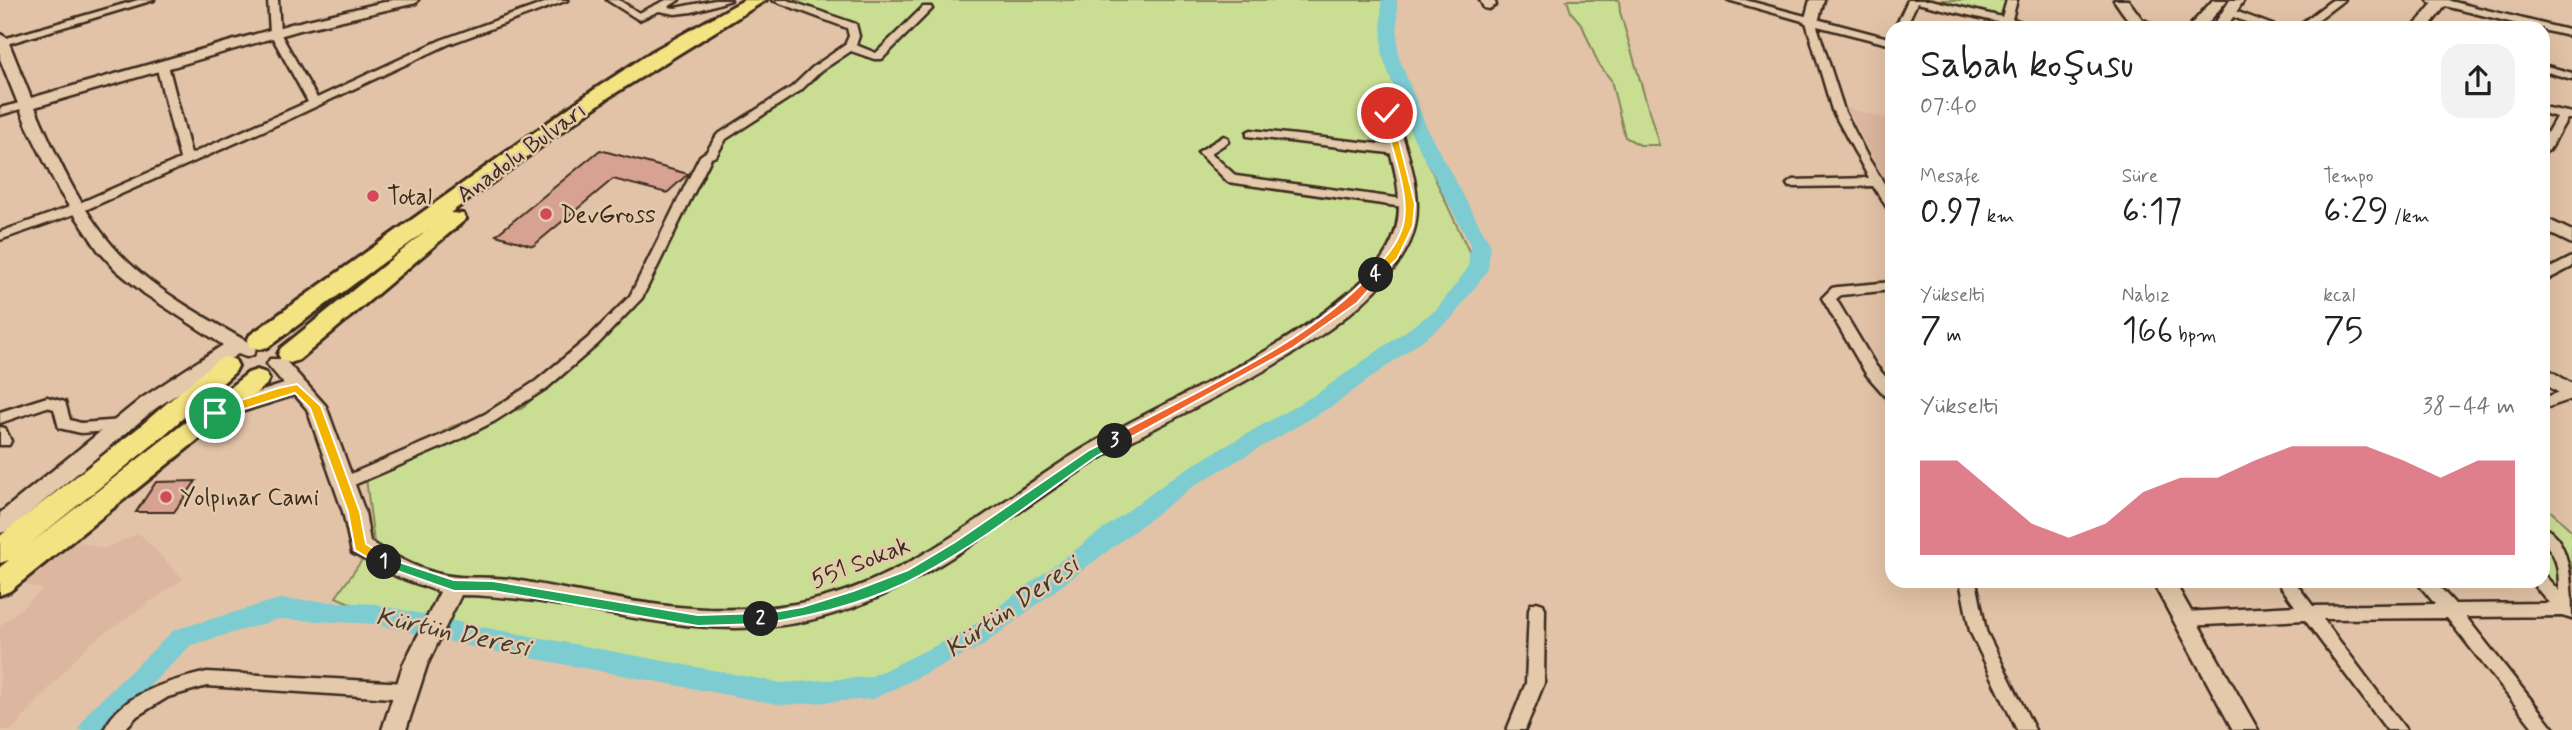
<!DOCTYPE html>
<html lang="tr">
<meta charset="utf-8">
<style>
:root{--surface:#fff;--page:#f2f2f2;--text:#202124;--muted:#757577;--accent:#d1495b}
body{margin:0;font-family:Mynerve,sans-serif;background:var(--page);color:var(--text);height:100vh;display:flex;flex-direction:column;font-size:26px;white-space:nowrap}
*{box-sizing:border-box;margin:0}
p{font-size:23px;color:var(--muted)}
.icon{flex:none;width:38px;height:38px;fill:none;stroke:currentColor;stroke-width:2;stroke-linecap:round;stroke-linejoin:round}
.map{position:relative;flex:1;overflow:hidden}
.details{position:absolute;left:1885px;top:21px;width:665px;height:567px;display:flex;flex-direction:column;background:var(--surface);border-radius:21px;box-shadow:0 7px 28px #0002}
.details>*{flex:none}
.pin{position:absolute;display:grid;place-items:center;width:60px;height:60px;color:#fff;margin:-30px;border:4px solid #fff;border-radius:50%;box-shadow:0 2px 7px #0007}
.km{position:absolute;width:35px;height:35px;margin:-18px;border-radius:50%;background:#222;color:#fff;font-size:19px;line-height:35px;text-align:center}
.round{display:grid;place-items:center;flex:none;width:74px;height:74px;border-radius:21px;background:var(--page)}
.headline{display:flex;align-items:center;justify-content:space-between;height:119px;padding:0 35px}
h1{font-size:38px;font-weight:600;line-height:52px}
.figures{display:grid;grid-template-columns:repeat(3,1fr);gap:10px;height:119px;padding:7px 35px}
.figures div{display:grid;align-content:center}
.figures b{font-size:35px;font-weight:600}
.figures small{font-size:19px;font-weight:400}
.figures p{font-size:19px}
.chart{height:196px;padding:14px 35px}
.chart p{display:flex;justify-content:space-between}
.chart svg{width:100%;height:126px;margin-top:7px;fill:var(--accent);opacity:.7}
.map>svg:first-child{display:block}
</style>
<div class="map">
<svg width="2572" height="730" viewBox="0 0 2572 730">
<rect width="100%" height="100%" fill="#e3c3a7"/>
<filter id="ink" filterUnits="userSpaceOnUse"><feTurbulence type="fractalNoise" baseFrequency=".0143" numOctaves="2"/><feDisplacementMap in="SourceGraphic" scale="14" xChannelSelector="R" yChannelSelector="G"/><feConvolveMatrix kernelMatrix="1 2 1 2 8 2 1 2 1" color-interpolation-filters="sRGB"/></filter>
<g filter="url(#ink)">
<!-- built -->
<path fill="#dcb69e" d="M 1847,108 L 1892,120 L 1892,193 L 1875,163 Z
M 139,533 L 183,579 L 88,645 L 12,730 L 0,730 L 0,626 L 43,590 L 19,582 L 71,539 L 104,549 Z"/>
<!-- green -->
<path fill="#c9de93" stroke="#828458" stroke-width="2" d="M 785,0 L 1389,0 C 1381,85 1441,187 1475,265 L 1444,314 L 1187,479 L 973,639 L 873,688 L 782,694 L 375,614 L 336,597 L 374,543 L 366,478 L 451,427 L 483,415 L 521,409 L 604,336 L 641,301 L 723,138 L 856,42 L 855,25 Z
M 1567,0 L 1619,0 L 1620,12 L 1659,145 L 1640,145 L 1625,137 L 1611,80 L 1598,63 L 1582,25 L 1571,12 Z
M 1936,0 L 2006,0 L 2003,15 L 1998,16 Z
M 2543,504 L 2572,531 L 2572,590 L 2557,592 L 2543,576 Z"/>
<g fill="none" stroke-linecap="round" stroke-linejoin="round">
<!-- river -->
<path fill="#7bccd1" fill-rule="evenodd" d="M 1381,0 L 1397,0 L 1398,55 L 1428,131 L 1490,244 L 1488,269 L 1485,274 L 1451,319 L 1334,405 L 1195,485 L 982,646 L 873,699 L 782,705 L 482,649 L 375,624 L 279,619 L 191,645 L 105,730 L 78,730 L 88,712 L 174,630 L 279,599 L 375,604 L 482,627 L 782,683 L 870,677 L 964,632 L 1179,473 L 1318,393 L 1437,309 L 1468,268 L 1470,244 L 1410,131 L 1382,55 Z"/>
</g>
<!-- building -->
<path fill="#d7a292" stroke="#3b2a1e" stroke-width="2" d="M 600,150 L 688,174 L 667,193 L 613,179 L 533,246 L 496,235 Z
M 196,481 L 174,512 L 136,512 L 156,482 Z"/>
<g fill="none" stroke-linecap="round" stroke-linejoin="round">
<defs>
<path id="street" d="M 138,0 L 154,0 L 0,46 L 0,40 Z
M 268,0 L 278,0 L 280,33 L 317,98 L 441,40 L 553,0 L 568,0 L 449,44 L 285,121 L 83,211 L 0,240 L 0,232 L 75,205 L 180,159 L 156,65 L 158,63 L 162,62 L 168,65 L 191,154 L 308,102 L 270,33 Z
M 607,0 L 619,0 L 639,13 L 666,0 L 679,0 L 668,7 L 675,8 L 715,0 L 731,0 L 692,12 L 675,14 L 659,11 L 639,20 Z
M 772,0 L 787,0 L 856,24 L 859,36 L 856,45 L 876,53 L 923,7 L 931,7 L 932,9 L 882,59 L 874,59 L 851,51 L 821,71 L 800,91 L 726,139 L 716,156 L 711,158 L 642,298 L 598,344 L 547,388 L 495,421 L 454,442 L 349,487 L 339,487 L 336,483 L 339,479 L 444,434 L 485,414 L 536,381 L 588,338 L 630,296 L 700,156 L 707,151 L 717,135 L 792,87 L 813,67 L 845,45 L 849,36 L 847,28 Z
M 1728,0 L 1745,0 L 1892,39 L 1892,45 L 1817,26 L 1844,110 L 1868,158 L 1892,196 L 1892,210 L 1888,209 L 1873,186 L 1789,187 L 1787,184 L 1793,180 L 1869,178 L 1832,110 L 1806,22 Z
M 1908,0 L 1931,0 L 2002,17 L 2007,0 L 2017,0 L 2012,19 L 2041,28 L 2023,28 L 1917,3 L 1905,28 L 1895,28 Z
M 2332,0 L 2344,0 L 2307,28 L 2295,28 Z
M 2428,0 L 2446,0 L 2572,31 L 2572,37 L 2543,30 L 2543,28 L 2534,28 L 2429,2 Z
M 2230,9 L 2275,26 L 2276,28 L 2261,28 L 2226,14 L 2226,10 Z
M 2543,65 L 2572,73 L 2572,79 L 2543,71 Z
M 27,101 L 31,102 L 31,106 L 0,115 L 0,108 Z
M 2543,107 L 2572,113 L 2572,119 L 2567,119 L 2549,150 L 2543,154 L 2543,140 L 2556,117 L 2543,113 Z
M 1251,130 L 1397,146 L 1403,150 L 1397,154 L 1247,136 L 1247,132 Z
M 1224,136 L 1228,138 L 1228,142 L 1211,153 L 1236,176 L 1410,200 L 1416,204 L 1410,208 L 1228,182 L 1198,152 Z
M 2572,257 L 2572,267 L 2543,282 L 2543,272 Z
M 1892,282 L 1892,290 L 1841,295 L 1836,299 L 1876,366 L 1892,384 L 1892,399 L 1887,398 L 1866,374 L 1822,298 L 1832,288 L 1837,287 Z
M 2572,388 L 2572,399 L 2543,409 L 2543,398 Z
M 47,397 L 65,402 L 70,420 L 81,423 L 123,420 L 128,421 L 130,425 L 128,429 L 123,430 L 81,433 L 59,428 L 54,409 L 47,407 L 0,423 L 0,412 Z
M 0,427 L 5,428 L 11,441 L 9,445 L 0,445 Z
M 2543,527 C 2572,539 2572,589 2572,619 L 2562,616 L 2466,617 L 2555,730 L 2535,730 L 2447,618 L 2323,619 L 2406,730 L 2387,730 L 2305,620 L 2185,626 L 2179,624 L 2177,619 L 2179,614 L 2185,612 L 2295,606 L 2277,581 L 2294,581 L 2313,606 L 2435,604 L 2416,581 L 2434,581 L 2455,604 L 2549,603 L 2531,581 L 2543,581 L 2543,576 L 2545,576 L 2559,591 C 2559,571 2558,556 2543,542 Z
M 1960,581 L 1976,581 L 1986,631 L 2035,730 L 2017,730 L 1970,631 Z
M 1537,602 L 1543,604 L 1545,609 L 1544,683 L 1525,730 L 1507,730 L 1526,683 L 1529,609 L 1531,604 Z
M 207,672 L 407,683 L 413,686 L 416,691 L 413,696 L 407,699 L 207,686 L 168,697 L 137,716 L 124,730 L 104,730 C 122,692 171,681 207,672 Z"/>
<path id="secondary" d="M 393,0 L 418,0 L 416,3 L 300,30 L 35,107 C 58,161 85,221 128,262 C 164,296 210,320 253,345 L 256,350 L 253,355 L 246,357 L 238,354 L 156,408 L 8,531 L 0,533 L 0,513 L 142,398 L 223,345 L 145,294 L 116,270 L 98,250 L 59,191 L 27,126 L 0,59 L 0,34 L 7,38 L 31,98 L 291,24 Z
M 1480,0 L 1494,0 L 1496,5 L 1489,9 L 1484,8 Z
M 1810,0 L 1824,0 L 1818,22 L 1811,26 L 1804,22 Z
M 2114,0 L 2128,0 L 2142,19 L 2160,28 C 2131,28 2130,23 2114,0 Z
M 2213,0 L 2227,0 L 2204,28 L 2188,28 Z
M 2230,0 L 2244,0 L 2226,28 L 2212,28 Z
M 2435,0 L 2450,0 L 2428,28 L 2413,28 Z
M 1387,108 L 1395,113 C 1407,153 1428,201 1410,242 C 1367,337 1189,405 1102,457 C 1001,518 916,601 796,623 C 681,643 574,596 461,595 L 427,665 L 406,730 L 382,730 L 403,665 L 440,592 L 398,577 L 352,553 L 343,512 L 307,409 L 295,395 L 219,419 L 212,417 L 209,412 L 212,407 L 284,384 L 267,364 L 270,359 L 284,359 L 326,406 L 365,512 L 370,542 C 397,558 427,575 459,577 C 478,578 497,577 516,580 C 608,597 701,620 795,604 C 907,585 992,504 1086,447 C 1172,396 1268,361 1345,296 C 1361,283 1378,267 1388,249 C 1412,207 1391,156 1379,113 Z
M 2543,217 L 2572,231 L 2572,244 L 2543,230 Z
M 2543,366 L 2572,384 L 2572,401 L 2543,383 Z
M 2152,581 L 2174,581 L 2258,730 L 2233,730 Z"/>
<path id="highway" d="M 744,0 L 766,0 L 609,97 L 450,213 L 463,214 L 466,219 L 299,360 L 290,363 L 281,360 L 278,354 L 281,348 L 429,229 L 268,347 L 259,349 L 250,347 L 247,341 L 250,335 L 595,89 L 653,51 Z
M 226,357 L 235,360 L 238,366 L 235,372 L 156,442 L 31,543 L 248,373 L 257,370 L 266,373 L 269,379 L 266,385 L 10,591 L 0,595 L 0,567 L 9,560 L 0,563 L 0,536 L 138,428 L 217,360 Z"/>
</defs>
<!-- street casing -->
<use href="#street" stroke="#3b2a1e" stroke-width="5"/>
<!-- secondary casing -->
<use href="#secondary" stroke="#3b2a1e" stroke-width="5"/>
<!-- highway casing -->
<use href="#highway" stroke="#3b2a1e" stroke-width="6"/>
<!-- street -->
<use href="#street" fill="#e4c9ab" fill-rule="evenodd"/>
<!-- secondary -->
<use href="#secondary" fill="#e4c9ab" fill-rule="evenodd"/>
<!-- highway -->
<use href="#highway" fill="#f4e382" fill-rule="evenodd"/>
</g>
</g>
<!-- split-1 -->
<path fill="#f5b400" stroke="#fff" stroke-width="2" d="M 297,384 L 321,406 L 360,512 L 366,544 L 389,558 L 389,565 L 380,565 L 355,550 L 348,512 L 310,408 L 295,393 L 215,418 L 209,413 L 211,410 L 278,388 Z"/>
<!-- split-2 -->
<path fill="#22a559" stroke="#fff" stroke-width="2" d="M 384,557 L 454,580 L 493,581 L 698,615 L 761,613 L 768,619 L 761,624 L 698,626 L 493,591 L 454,591 L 380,565 L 380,558 Z"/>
<!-- split-3 -->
<path fill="#22a559" stroke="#fff" stroke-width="2" d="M 1115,437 L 1119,438 L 1119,444 L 1097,456 C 1039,497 982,542 919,576 C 872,602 814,616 761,624 L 756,623 L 756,615 L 802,607 L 853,591 L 908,570 L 955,542 L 1089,450 Z"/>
<!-- split-4 -->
<path fill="#f0652b" stroke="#fff" stroke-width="2" d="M 1372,273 L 1382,275 L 1357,303 L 1291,349 L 1119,444 L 1110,444 L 1110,438 C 1194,392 1309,343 1372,273 Z"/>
<!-- split-5 -->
<path fill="#f5b400" stroke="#fff" stroke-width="2" d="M 1387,111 L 1392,113 L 1415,204 L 1413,226 L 1397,259 L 1376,279 L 1371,275 C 1383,259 1398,245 1403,225 C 1411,196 1390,143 1382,113 Z"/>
<!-- markers -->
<g fill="#d1495b" stroke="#e4c9ab" stroke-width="2.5">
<circle cx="373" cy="196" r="7"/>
<circle cx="546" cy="214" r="7"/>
<circle cx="166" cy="497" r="7"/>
</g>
<g text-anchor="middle" stroke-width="5" stroke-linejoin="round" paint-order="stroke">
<!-- street labels -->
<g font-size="24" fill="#3b2a1e" stroke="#e4c9ab">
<text transform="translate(521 152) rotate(-36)" y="8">Anadolu Bulvarı</text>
<text transform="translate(860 562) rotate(-21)" y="8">551 Sokak</text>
</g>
<!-- poi labels -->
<g font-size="24" fill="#3b2a1e" stroke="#e4c9ab" text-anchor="start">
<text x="387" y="204">Total</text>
<text x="560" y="222">DevGross</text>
<text x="180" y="505">Yolpınar Cami</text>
</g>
<!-- water labels -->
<g font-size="26" font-style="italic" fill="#413a30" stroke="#e4c9ab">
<text transform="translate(1011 606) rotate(-35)" y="9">Kürtün Deresi</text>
<text transform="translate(453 631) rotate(12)" y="9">Kürtün Deresi</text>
</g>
</g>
</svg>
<div class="pin" style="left:215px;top:413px;background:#1e9e55"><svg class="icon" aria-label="arrive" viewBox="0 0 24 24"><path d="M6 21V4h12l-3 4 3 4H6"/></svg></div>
<div class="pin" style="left:1387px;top:113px;background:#d93025"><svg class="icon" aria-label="check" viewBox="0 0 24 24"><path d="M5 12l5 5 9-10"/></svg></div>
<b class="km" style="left:384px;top:562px">1</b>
<b class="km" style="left:761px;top:619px">2</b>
<b class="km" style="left:1115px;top:441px">3</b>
<b class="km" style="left:1376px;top:275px">4</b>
<section class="details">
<div class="headline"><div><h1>Sabah koşusu</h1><p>07:40</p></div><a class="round"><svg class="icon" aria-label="share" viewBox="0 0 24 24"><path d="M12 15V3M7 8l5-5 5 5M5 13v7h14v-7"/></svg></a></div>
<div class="figures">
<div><p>Mesafe</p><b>0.97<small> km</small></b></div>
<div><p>Süre</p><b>6:17</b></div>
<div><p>Tempo</p><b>6:29<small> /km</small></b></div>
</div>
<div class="figures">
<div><p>Yükselti</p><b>7<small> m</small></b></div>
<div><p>Nabız</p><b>166<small> bpm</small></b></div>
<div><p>kcal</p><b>75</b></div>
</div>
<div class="chart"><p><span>Yükselti</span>38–44 m</p>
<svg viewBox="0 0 160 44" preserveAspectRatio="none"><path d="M0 44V11L10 11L20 22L30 33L40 38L50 33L60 22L70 17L80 17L90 11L100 6L110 6L120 6L130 11L140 17L150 11L160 11V44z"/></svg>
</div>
</section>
</div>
